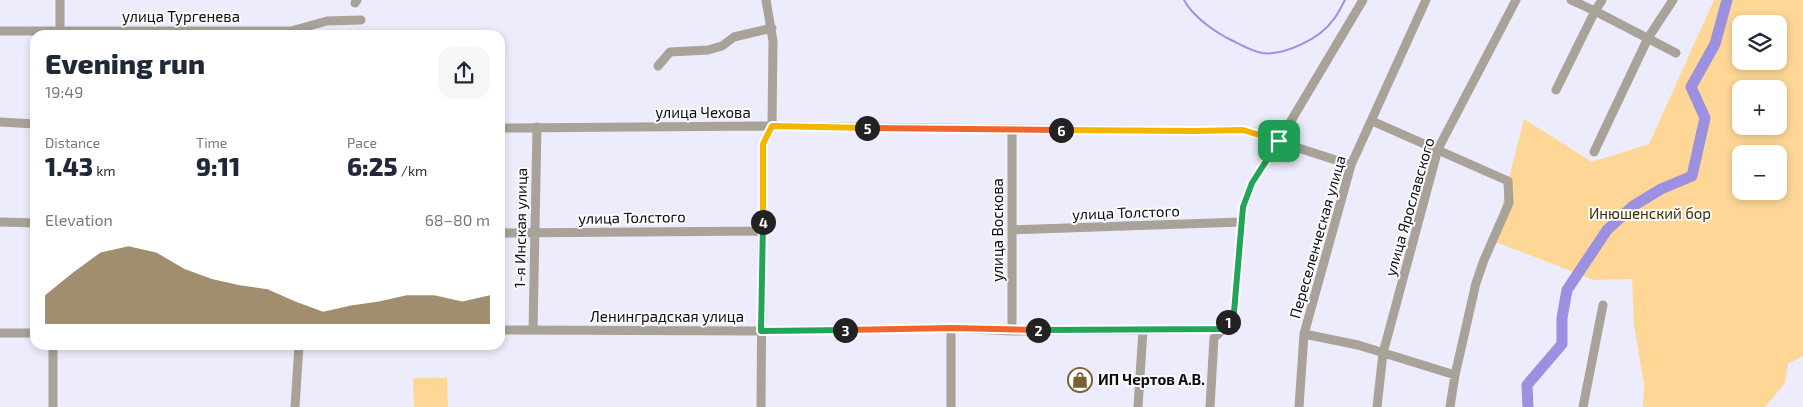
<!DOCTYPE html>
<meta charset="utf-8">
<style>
:root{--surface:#fff;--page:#f6f6f7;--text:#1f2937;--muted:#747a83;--accent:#795f31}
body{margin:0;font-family:"Exo 2",sans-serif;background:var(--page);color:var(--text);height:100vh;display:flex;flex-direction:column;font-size:19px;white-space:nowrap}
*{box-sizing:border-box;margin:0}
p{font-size:16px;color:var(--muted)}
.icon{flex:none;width:28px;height:28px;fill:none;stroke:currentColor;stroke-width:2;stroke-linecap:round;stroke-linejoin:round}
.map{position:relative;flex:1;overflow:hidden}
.details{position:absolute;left:30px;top:30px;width:475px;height:320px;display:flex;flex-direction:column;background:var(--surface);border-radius:15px;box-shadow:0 2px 8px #0003}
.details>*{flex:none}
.tools{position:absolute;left:1732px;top:15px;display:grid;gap:10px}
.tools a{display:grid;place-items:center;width:55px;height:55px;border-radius:10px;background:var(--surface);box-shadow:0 2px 8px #0003;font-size:25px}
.pin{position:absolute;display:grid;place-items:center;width:42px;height:42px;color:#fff;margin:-21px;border-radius:10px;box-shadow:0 2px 8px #0006}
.km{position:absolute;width:25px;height:25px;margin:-12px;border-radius:50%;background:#222;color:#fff;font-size:14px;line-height:25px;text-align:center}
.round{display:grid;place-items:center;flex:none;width:52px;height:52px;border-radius:15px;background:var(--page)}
.overview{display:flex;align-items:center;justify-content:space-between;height:85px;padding:0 15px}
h1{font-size:28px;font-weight:800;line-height:38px}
.stats{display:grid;grid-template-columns:repeat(3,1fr);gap:8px;height:85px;padding:5px 15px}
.stats div{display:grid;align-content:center}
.stats b{font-size:25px;font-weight:800}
.stats small{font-size:14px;font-weight:400}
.stats p{font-size:14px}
.chart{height:140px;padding:10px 15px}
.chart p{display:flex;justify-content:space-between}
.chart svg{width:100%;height:90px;margin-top:5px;fill:var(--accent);opacity:.7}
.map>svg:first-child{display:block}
</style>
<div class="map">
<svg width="1803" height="407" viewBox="0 0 1803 407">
<rect width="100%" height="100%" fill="#edecfc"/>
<!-- green -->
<path fill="#fed796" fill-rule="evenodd" d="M 1714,0 L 1803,0 L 1803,356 L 1788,364 L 1785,383 L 1765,407 L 1643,407 L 1644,384 L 1634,325 L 1632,279 L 1594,280 L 1493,241 L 1524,119 L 1592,162 L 1649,144 ZM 1741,24 L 1779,24 L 1779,61 L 1741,61 ZM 1741,89 L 1779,89 L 1779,126 L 1741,126 ZM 1741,154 L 1779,154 L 1779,191 L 1741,191 Z
M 415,378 L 447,378 L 448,407 L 414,407 L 413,380 Z"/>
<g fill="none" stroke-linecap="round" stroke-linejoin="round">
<!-- stream -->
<path stroke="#9c90e1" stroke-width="2" d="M 1184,0 C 1193,16 1211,29 1227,38 C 1238,43 1250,51 1262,53 C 1284,56 1321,38 1333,20 C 1338,14 1341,7 1345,0"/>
<!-- river -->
<path stroke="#9c90e1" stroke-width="11" d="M 1528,407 L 1527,385 L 1562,344 L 1562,318 L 1567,290 L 1607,230 L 1633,206 L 1661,189 L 1692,176 L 1705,118 L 1691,87 L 1715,44 L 1727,0"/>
<!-- minor -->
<path stroke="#a8a298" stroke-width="9" d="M 1571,0 L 1595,11 L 1676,53
M 355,3 L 357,0
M 0,31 L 291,31 L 327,21 L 361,20
M 60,35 L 60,0
M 658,66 L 670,52 L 708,50 L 722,46 L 734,37 L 772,28
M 1556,90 L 1595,11 L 1602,0
M 1372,121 L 1508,181 L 1509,203 L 1484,260 L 1476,283 L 1455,375 L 1450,407
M 0,122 L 35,124
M 500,128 L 772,126 L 1195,131 L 1243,130 L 1351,165
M 1012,129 L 1012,331
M 1594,152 L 1648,38 L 1673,0
M 0,222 L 35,223
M 1012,230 L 1242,222
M 500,233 L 763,231
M 951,328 L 951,407
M 500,330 L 761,331 L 951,328 L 1012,331 L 1223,329
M 533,330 L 537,127
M 0,333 L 35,333
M 1304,334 L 1358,345 L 1455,375
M 53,345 L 53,407
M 295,407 L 299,345
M 761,407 L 763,144 L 772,126 L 773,41 L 766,0
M 1138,407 L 1143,330
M 1210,407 L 1214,338 L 1223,329 L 1234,312 L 1243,207 L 1252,183 L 1279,141 L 1363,0
M 1299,407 L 1304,334 L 1351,165 L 1426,0
M 1377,407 L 1383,353 L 1438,149 L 1516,0
M 1583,407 L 1603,305"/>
</g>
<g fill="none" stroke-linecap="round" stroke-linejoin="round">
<defs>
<path id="split-1" d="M 1228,322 L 1234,312 L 1243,207 L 1252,183 L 1279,141"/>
<path id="split-2" d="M 1038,330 L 1223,329 L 1228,322"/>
<path id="split-3" d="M 845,330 L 951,328 L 1038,330"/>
<path id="split-4" d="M 763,222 L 761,331 L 845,330"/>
<path id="split-5" d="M 763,222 L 763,144 L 772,126 L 867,128"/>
<path id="split-6" d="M 867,128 L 1061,130"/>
<path id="split-7" d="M 1061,130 L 1195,131 L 1243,130 L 1279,141"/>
</defs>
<!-- split-1 casing -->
<use href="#split-1" stroke="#fff" stroke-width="10"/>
<!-- split-2 casing -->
<use href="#split-2" stroke="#fff" stroke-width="10"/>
<!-- split-3 casing -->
<use href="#split-3" stroke="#fff" stroke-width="10"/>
<!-- split-4 casing -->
<use href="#split-4" stroke="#fff" stroke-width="10"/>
<!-- split-5 casing -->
<use href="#split-5" stroke="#fff" stroke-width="10"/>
<!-- split-6 casing -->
<use href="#split-6" stroke="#fff" stroke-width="10"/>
<!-- split-7 casing -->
<use href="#split-7" stroke="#fff" stroke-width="10"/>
<!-- split-1 -->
<use href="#split-1" stroke="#22a559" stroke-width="6"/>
<!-- split-2 -->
<use href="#split-2" stroke="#22a559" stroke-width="6"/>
<!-- split-3 -->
<use href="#split-3" stroke="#f0652b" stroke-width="6"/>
<!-- split-4 -->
<use href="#split-4" stroke="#22a559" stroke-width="6"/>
<!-- split-5 -->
<use href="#split-5" stroke="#f5b400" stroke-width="6"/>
<!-- split-6 -->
<use href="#split-6" stroke="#f0652b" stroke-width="6"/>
<!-- split-7 -->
<use href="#split-7" stroke="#f5b400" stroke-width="6"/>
</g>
<!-- icons -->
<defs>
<symbol id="shop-ring" viewBox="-11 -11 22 22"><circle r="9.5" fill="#fbfbfb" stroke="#795f31" stroke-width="1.5"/><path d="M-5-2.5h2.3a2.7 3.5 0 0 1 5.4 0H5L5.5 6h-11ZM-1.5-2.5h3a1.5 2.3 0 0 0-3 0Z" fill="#795f31"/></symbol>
</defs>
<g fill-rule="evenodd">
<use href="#shop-ring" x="1066" y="366" width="28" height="28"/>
</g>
<g text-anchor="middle" stroke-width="4" stroke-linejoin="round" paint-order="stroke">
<!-- street labels -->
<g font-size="15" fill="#0d0c14" stroke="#fbfbfb">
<text x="181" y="22">улица Тургенева</text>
<text x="703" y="118">улица Чехова</text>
<text transform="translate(1410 207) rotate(-74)" y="5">улица Ярославского</text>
<text transform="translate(1126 213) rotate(-2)" y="5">улица Толстого</text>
<text transform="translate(632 218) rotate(-1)" y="5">улица Толстого</text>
<text transform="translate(521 228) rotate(-89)" y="5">1-я Инская улица</text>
<text transform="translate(998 230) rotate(-90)" y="5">улица Воскова</text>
<text transform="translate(1318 237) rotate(-74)" y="5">Переселенческая улица</text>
<text x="667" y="322">Ленинградская улица</text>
</g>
<!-- park labels -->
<g font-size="15" fill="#3f2c05" stroke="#fbfbfb">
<text x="1650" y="219">Инюшенский бор</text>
</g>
<!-- poi labels -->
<g font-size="15" font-weight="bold" fill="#0d0c14" stroke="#fbfbfb" text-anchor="start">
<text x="1098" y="385">ИП Чертов А.В.</text>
</g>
</g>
</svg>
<div class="tools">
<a><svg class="icon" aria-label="layers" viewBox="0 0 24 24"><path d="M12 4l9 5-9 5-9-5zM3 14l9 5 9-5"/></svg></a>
<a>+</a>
<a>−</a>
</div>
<div class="pin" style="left:1279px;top:141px;background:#1e9e55"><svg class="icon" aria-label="arrive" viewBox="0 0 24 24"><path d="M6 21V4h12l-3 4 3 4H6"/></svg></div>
<b class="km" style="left:1228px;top:322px">1</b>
<b class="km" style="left:1038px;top:330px">2</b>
<b class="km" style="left:845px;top:330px">3</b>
<b class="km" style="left:763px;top:222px">4</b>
<b class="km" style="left:867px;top:128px">5</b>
<b class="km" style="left:1061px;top:130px">6</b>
<section class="details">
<div class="overview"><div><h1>Evening run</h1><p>19:49</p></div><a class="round"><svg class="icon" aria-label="share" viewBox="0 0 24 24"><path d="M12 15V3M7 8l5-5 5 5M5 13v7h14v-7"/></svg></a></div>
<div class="stats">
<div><p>Distance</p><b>1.43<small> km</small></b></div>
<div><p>Time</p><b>9:11</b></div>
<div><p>Pace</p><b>6:25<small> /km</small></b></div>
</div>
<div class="chart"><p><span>Elevation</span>68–80 m</p>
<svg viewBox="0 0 160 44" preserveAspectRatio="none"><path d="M0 44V30L10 19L20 9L30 6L40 9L50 17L60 22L70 25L80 27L90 33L100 38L110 35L120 33L130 30L140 30L150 33L160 30V44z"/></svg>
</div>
</section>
</div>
